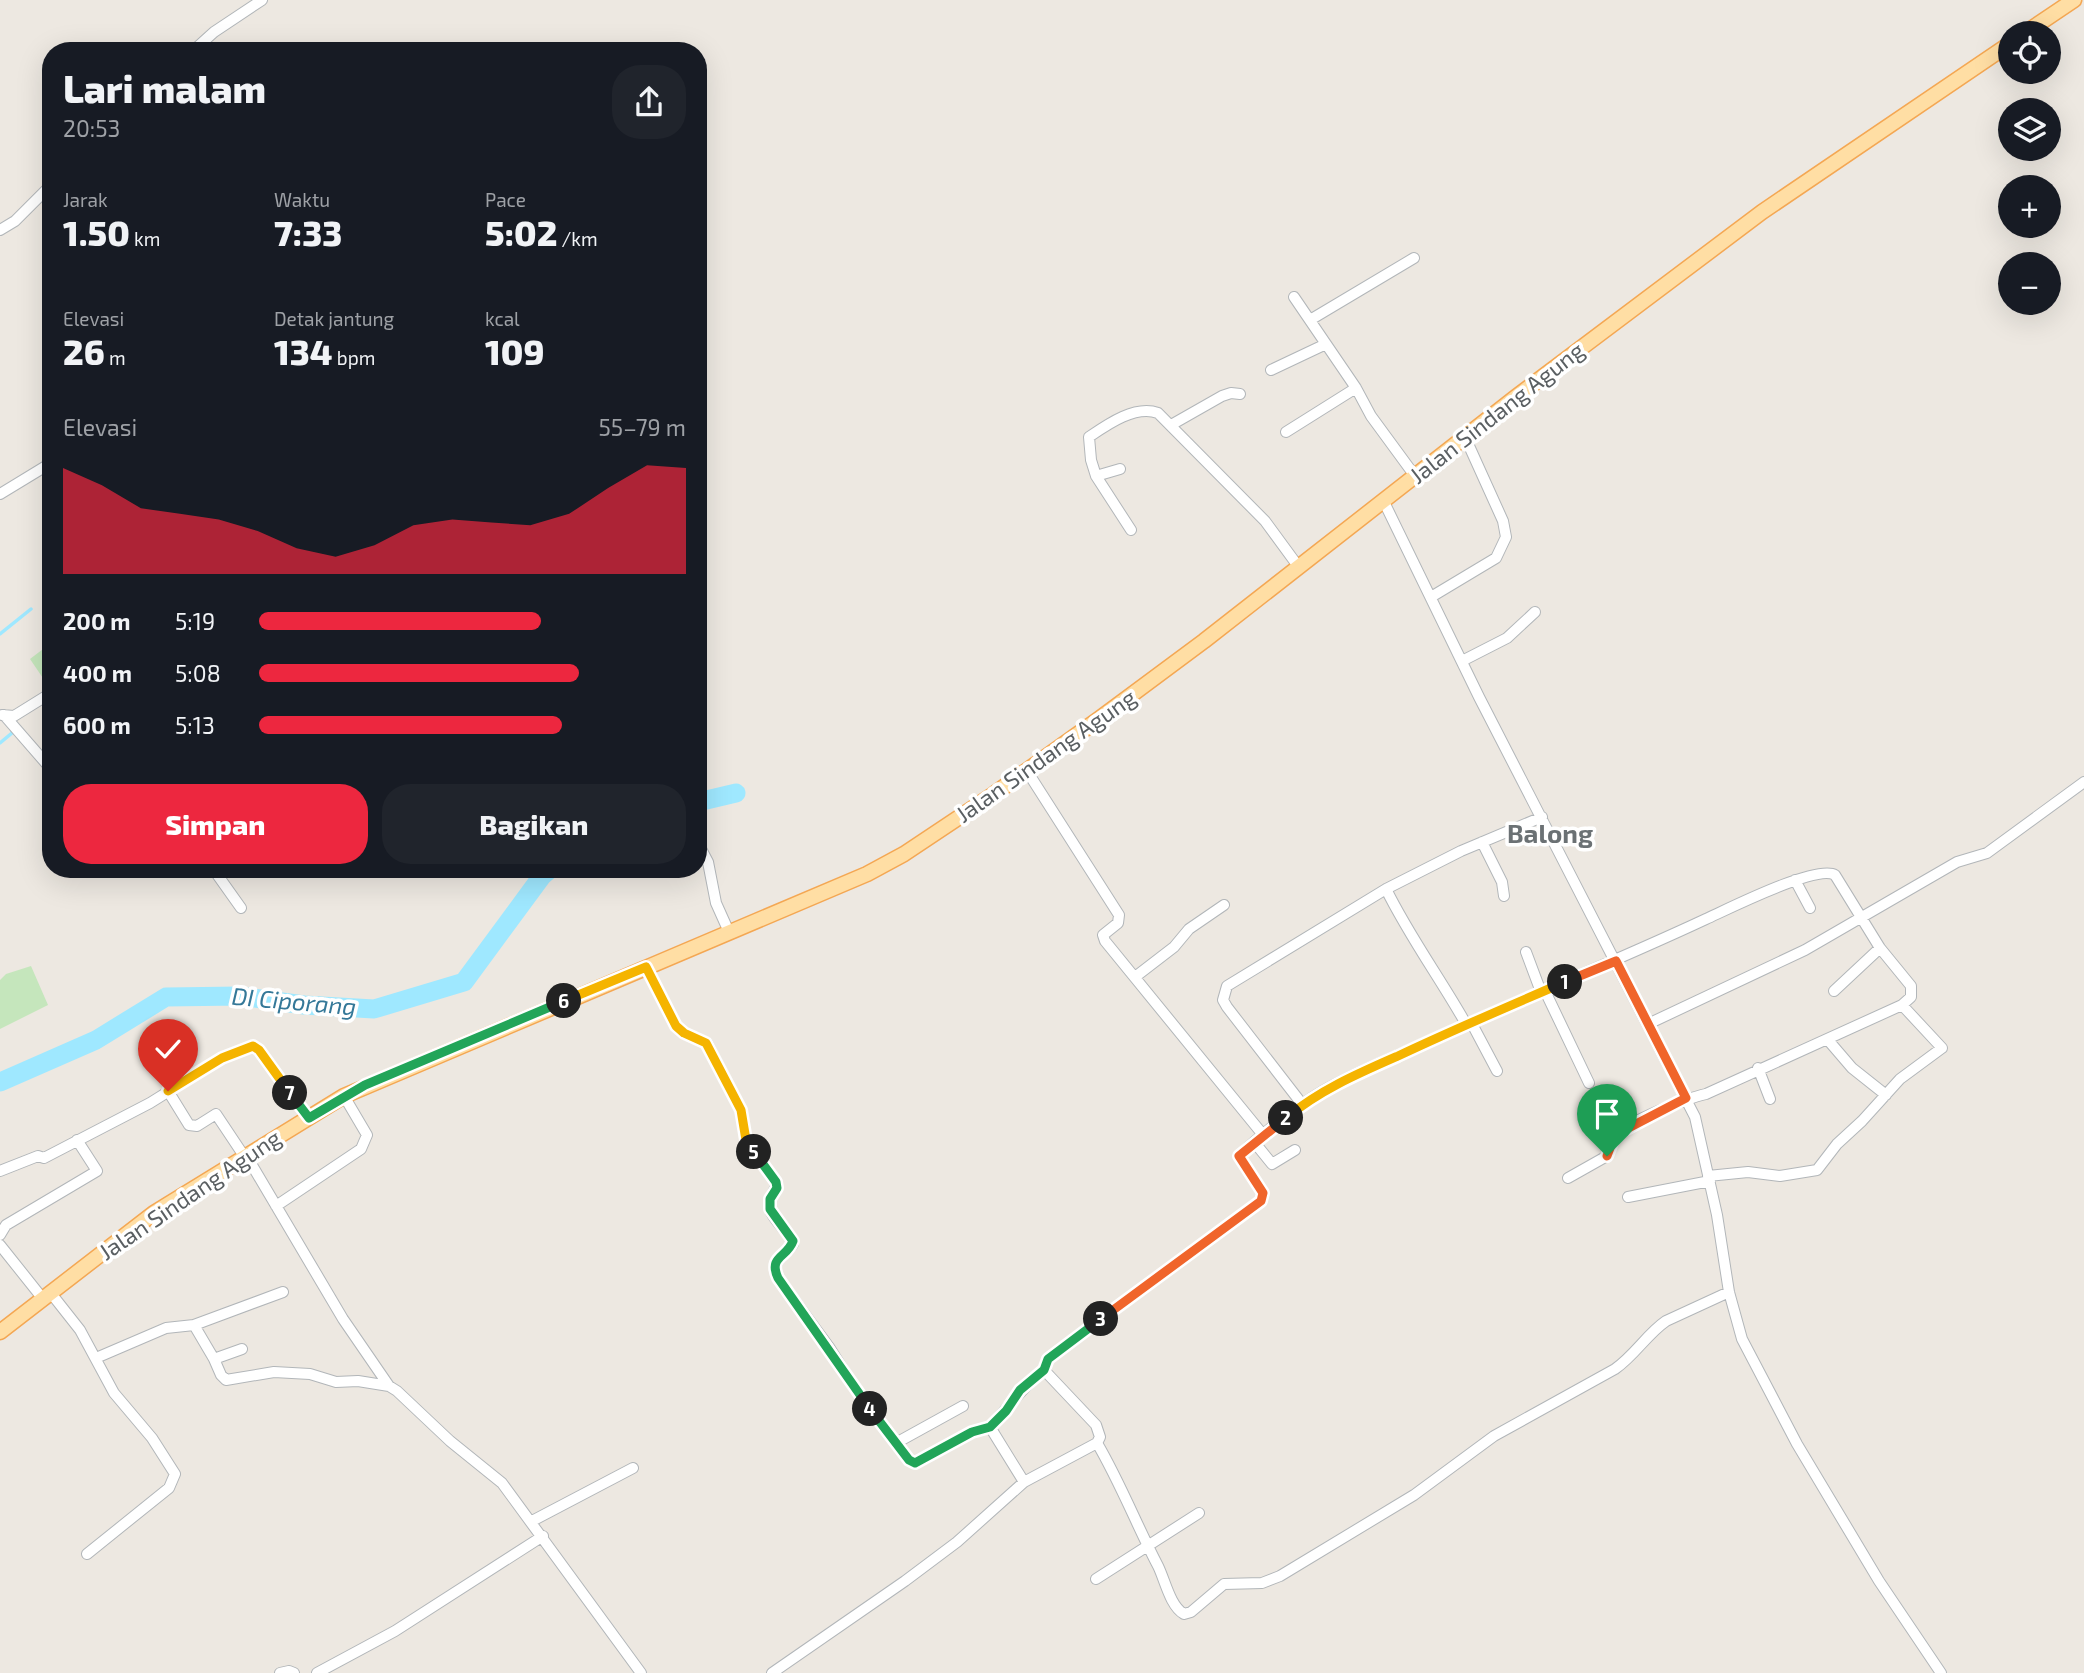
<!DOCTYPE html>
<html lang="id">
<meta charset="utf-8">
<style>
:root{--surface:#171b24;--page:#20242c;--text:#f1f3f6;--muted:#9ea1a6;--accent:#ed273f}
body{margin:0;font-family:"Exo 2",sans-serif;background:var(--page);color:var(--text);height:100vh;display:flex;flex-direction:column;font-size:26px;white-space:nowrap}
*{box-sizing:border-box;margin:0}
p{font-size:23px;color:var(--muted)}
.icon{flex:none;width:38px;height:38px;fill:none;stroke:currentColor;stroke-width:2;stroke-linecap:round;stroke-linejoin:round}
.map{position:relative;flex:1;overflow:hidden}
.side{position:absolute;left:42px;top:42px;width:665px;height:836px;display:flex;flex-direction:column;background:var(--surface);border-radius:28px;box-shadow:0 7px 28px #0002}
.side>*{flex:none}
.tools{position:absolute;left:1998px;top:21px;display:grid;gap:14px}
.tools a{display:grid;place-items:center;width:63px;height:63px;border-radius:50%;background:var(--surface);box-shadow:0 7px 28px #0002;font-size:35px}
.pin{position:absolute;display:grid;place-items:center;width:60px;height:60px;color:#fff;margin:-72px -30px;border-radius:50% 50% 50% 0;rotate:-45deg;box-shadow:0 0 7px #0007}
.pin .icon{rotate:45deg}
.km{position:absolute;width:35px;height:35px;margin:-18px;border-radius:50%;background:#222;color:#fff;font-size:19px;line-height:35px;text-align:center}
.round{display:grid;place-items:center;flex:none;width:74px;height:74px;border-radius:28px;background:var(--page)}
.summary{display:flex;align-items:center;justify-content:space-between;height:119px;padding:0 21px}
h1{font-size:38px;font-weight:800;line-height:52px}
.metrics{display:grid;grid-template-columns:repeat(3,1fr);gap:10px;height:119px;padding:7px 21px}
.metrics div{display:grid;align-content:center}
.metrics b{font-size:35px;font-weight:800}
.metrics small{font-size:19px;font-weight:400}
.metrics p{font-size:19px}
.chart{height:196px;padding:14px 21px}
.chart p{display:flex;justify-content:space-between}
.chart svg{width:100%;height:126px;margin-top:7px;fill:var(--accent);opacity:.7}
.action{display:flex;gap:14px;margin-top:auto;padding:14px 21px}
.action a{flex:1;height:80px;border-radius:28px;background:var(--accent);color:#fff;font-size:28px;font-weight:800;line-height:80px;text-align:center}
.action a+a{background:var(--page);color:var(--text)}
ul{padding:0 21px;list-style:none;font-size:23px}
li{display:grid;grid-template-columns:112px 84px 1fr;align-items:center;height:52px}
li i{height:18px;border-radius:9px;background:var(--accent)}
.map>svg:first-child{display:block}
</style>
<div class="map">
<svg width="2084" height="1673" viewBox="0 0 2084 1673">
<rect width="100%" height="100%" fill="#ede8e1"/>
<!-- green -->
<path fill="#c5e6bc" d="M 51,643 L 51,690 L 30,659 Z
M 31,966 L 48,1005 L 0,1029 L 0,980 L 6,974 Z"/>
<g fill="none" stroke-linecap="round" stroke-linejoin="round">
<!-- stream -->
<path stroke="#9fe8ff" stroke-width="3.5" d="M 0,634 L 31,609
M 0,743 L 12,733 L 12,729"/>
<!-- river -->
<path stroke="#9fe8ff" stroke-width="19" d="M 698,802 L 736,793
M 0,1082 L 96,1040 L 166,997 L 240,996 L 304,1005 L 374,1009 L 464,982 L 542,876 L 549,870"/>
<defs>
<path id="minor" d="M 193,51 L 214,32 L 262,0
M 0,230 L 15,221 L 51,185
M 1294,297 L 1356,388 L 1371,416 L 1415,476
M 1310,320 L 1414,258
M 1271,370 L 1326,344
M 1171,425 L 1222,396 L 1231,393 L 1240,394
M 1286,432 L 1356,388
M 1120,469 L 1096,476 L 1131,530
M 1096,476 L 1091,460 L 1089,437 C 1108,424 1135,405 1158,413 L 1265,521 L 1298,566
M 0,494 L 51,463
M 1384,502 L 1479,697 L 1695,1117 L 1717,1215 L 1729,1292 L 1742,1339 L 1797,1444 L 1879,1581 L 1941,1673
M 1431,597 L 1496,558 L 1506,537 L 1503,521 L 1465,437
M 1462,661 L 1507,638 L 1535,612
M 2,715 L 14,716 L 51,693
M 4,715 L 51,769
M 1027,771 L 1119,915 L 1118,923 L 1103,935 L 1105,941 L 1264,1136
M 1482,842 L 1502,882 L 1504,896
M 698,843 L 708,862 L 716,903 L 729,932
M 214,870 L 241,908
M 1795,880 L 1810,908
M 1386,889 C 1409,936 1440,978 1466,1024
M 1526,952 L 1541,992
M 646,967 L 676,1026 L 683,1033 L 707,1043 L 741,1110 L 746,1140 L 776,1182 C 777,1191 769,1195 769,1204 C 769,1218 789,1231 793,1244 C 784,1257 770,1260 778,1278 L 829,1347 L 854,1387 L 909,1460 L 915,1463 L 918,1462 L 973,1432 L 990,1427 L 1024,1482 L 1097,1443 C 1120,1482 1137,1526 1158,1566 C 1165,1580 1170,1606 1184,1614 L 1191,1612 L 1224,1584 L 1262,1583 L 1280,1576 L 1414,1495 L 1494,1436 L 1615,1369 C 1635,1355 1647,1334 1666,1321 L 1729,1292
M 1135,977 L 1174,947 L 1189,929 L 1224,905
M 1545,991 L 1589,1083
M 1834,991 L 1880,948
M 1471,1022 L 1497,1071
M 1648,1024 L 1805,950 L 1957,862 L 1987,853 L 2084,782
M 1828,1040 L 1852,1068 L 1886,1095
M 1758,1068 L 1770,1099
M 168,1091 L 189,1125 L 197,1126 L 216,1114 L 244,1156
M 1302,1104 L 1227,1007 L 1223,1000 L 1227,986 L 1386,889 L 1461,851 L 1542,817
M 1255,1143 L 1272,1164 L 1295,1150
M 246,1155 L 343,1319 L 389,1386
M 0,1171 L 38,1156 L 44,1158 L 150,1103 L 222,1058 L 247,1048 L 253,1047 L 259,1050 L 309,1118
M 1568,1178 L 1607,1156 C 1609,1149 1610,1140 1615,1135 C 1628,1122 1687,1098 1706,1094 L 1902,1005 L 1942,1048 L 1900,1079 L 1862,1121 L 1837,1144 L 1817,1170 L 1780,1176 L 1748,1172 L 1708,1176
M 1628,1197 L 1710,1181
M 276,1206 L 361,1149 L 367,1135 L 344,1096
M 0,1235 L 6,1225 L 97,1171 L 77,1140
M 0,1245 L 43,1299
M 50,1292 L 80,1330 L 114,1393 L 152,1438 L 175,1474 L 169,1488 L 87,1554
M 194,1325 L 214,1359 L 242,1349
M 96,1358 L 166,1328 L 194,1325 L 283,1292
M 214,1359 L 221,1375 L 226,1380 L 274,1372 L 310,1374 L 336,1382 L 358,1381 L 389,1386 L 397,1391 L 450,1441 L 502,1483 L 641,1673
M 990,1427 C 1009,1407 1022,1387 1044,1370
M 896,1443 L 963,1406
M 1097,1443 L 1100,1437 L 1096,1425 L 1044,1370 L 1048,1359 L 1261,1201 L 1263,1193 L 1239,1156 C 1259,1136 1299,1105 1323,1091 C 1352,1074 1384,1062 1414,1048 C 1511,1003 1610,964 1706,919 C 1728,909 1817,864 1835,875 L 1880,948 L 1911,986 L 1911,997 L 1902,1005
M 532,1521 L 633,1468
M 1096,1579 L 1199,1513
M 280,1673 L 289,1671 L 294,1673
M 317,1673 L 395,1631 L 543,1536
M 772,1673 L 905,1581 L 957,1542 L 1024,1482"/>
<path id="primary" d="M 2025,33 L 2074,0
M 0,1332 L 154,1213 L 344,1096 L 867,874 L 904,854 L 994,794 L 1099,719 L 1204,641 L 1516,397 L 1762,212 L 2011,43"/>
</defs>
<!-- minor casing -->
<use href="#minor" stroke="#b2b6b9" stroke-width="12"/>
<!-- primary casing -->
<use href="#primary" stroke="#f4a753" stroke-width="17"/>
<!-- minor -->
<use href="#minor" stroke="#fff" stroke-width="10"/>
<!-- primary -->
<use href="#primary" stroke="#ffdea4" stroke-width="14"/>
</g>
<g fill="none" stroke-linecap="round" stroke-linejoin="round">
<defs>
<path id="split-1" d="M 1565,982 L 1616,961 L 1686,1098 L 1615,1135 L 1607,1156"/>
<path id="split-2" d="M 1286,1118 C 1320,1090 1357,1074 1398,1056 C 1453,1030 1509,1006 1565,982"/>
<path id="split-3" d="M 1101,1319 L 1261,1201 L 1263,1193 L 1239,1156 L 1286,1118"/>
<path id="split-4" d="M 870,1409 L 909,1460 L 915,1463 L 972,1432 L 990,1427 L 1006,1411 L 1020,1390 L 1044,1370 L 1048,1359 L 1101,1319"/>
<path id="split-5" d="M 754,1152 L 776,1182 L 777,1188 L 770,1199 L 770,1209 L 793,1241 C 787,1258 768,1256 778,1278 L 870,1409"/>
<path id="split-6" d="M 564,1001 L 646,967 L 676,1026 L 684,1033 L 706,1043 L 741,1110 L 746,1140 L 754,1152"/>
<path id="split-7" d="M 290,1093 L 309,1118 L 365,1085 L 564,1001"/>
<path id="split-8" d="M 168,1091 L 222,1058 L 253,1046 L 259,1050 L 290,1093"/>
</defs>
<!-- split-1 casing -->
<use href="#split-1" stroke="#fff" stroke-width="14"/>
<!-- split-2 casing -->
<use href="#split-2" stroke="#fff" stroke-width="14"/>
<!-- split-3 casing -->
<use href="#split-3" stroke="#fff" stroke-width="14"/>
<!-- split-4 casing -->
<use href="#split-4" stroke="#fff" stroke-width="14"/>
<!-- split-5 casing -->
<use href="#split-5" stroke="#fff" stroke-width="14"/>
<!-- split-6 casing -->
<use href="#split-6" stroke="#fff" stroke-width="14"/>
<!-- split-7 casing -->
<use href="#split-7" stroke="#fff" stroke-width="14"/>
<!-- split-8 casing -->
<use href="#split-8" stroke="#fff" stroke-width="14"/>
<!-- split-1 -->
<use href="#split-1" stroke="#f0652b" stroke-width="9"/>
<!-- split-2 -->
<use href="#split-2" stroke="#f5b400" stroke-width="9"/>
<!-- split-3 -->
<use href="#split-3" stroke="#f0652b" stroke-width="9"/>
<!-- split-4 -->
<use href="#split-4" stroke="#22a559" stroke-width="9"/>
<!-- split-5 -->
<use href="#split-5" stroke="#22a559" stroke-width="9"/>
<!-- split-6 -->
<use href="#split-6" stroke="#f5b400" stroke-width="9"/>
<!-- split-7 -->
<use href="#split-7" stroke="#22a559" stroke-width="9"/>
<!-- split-8 -->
<use href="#split-8" stroke="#f5b400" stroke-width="9"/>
</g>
<g text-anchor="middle" stroke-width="7" stroke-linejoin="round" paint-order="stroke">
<!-- street labels -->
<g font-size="23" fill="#5a5f62" stroke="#fff">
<text transform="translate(1497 413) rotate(-38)" y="8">Jalan Sindang Agung</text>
<text transform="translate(1046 756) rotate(-35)" y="8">Jalan Sindang Agung</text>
<text transform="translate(190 1195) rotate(-34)" y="8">Jalan Sindang Agung</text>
</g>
<!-- water labels -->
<g font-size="24" font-style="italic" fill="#347898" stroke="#fff">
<text transform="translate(294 1002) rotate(5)" y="8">DI Ciporang</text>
</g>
<!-- quarter labels -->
<g font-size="26" font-weight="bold" fill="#6b7174" stroke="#fff">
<text x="1550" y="843">Balong</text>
</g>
</g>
</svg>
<div class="tools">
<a><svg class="icon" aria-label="locate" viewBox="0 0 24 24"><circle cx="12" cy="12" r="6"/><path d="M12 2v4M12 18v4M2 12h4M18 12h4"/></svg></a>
<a><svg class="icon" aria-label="layers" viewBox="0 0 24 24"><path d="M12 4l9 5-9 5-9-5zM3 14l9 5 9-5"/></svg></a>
<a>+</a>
<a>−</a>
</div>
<div class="pin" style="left:1607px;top:1156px;background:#1e9e55"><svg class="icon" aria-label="arrive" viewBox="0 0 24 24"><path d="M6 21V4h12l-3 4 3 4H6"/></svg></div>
<div class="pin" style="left:168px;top:1091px;background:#d93025"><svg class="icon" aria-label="check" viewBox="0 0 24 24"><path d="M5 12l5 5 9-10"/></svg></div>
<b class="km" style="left:1565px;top:982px">1</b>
<b class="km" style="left:1286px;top:1118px">2</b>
<b class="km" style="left:1101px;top:1319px">3</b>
<b class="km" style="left:870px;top:1409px">4</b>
<b class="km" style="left:754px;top:1152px">5</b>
<b class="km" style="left:564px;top:1001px">6</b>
<b class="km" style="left:290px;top:1093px">7</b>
<section class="side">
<div class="summary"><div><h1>Lari malam</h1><p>20:53</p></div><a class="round"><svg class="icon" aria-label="share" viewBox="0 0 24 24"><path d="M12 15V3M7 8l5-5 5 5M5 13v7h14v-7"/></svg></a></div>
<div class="metrics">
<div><p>Jarak</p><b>1.50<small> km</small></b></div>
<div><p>Waktu</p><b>7:33</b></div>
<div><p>Pace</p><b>5:02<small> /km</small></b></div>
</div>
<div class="metrics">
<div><p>Elevasi</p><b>26<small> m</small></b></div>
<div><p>Detak jantung</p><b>134<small> bpm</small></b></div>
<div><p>kcal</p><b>109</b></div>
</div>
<div class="chart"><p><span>Elevasi</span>55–79 m</p>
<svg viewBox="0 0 160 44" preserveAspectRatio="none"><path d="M0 44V7L10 13L20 21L30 23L40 25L50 29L60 35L70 38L80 34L90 27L100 25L110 26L120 27L130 23L140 14L150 6L160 7V44z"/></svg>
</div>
<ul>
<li><b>200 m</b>5:19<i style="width:66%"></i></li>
<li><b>400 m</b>5:08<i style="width:75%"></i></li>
<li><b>600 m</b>5:13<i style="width:71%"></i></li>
</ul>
<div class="action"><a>Simpan</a><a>Bagikan</a></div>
</section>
</div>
